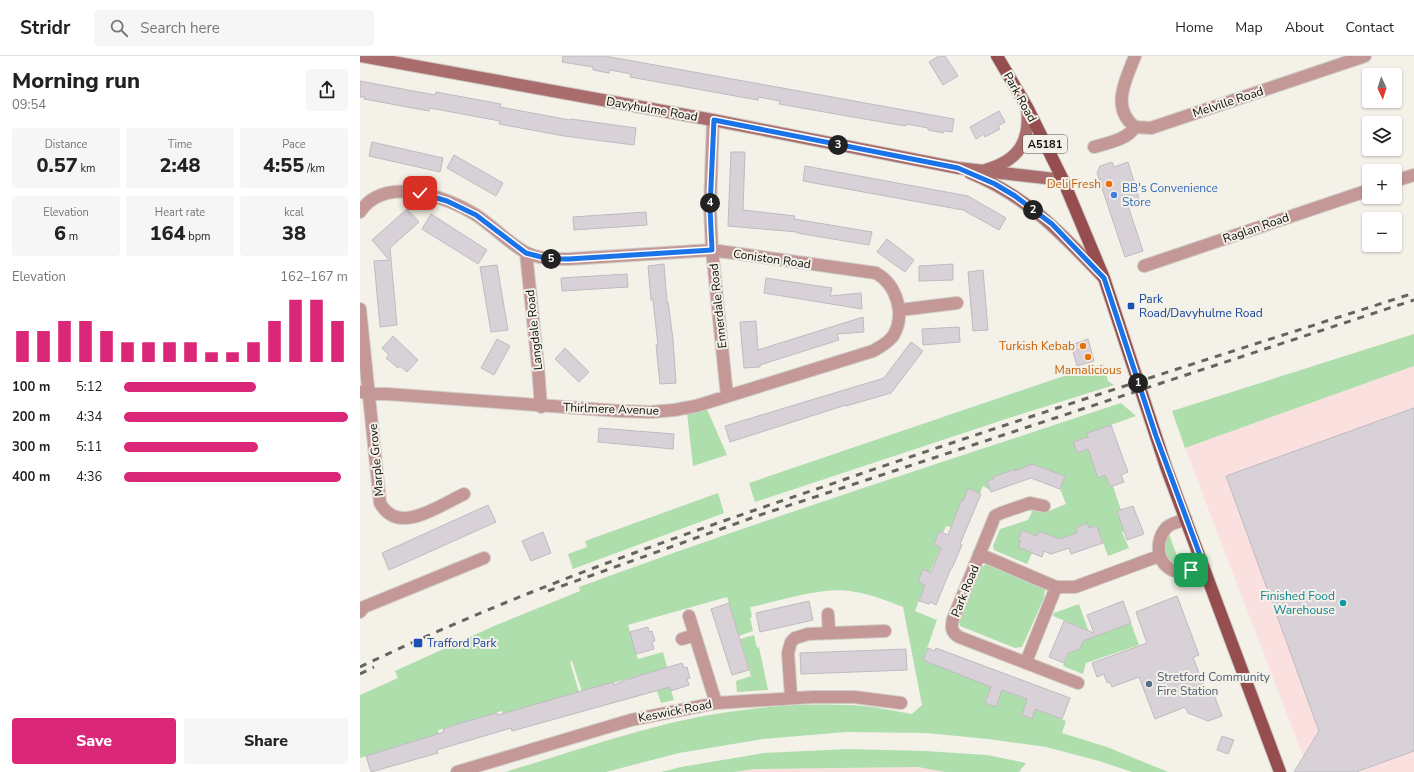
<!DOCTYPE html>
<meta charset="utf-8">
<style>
:root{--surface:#fff;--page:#f6f6f6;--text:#222;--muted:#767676;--line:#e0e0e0;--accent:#db2777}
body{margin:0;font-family:"Nunito Sans",sans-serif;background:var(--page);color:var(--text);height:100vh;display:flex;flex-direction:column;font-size:15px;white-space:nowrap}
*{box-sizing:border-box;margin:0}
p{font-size:13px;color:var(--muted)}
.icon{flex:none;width:22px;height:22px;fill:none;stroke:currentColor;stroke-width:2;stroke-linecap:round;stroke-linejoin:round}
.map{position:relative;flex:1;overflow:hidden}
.panel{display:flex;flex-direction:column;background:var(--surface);width:360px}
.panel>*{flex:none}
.needle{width:26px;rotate:176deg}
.controls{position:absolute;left:1002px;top:12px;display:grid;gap:8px}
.controls a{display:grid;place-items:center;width:40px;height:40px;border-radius:4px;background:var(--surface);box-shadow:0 1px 3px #0004;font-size:20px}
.pin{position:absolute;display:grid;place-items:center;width:34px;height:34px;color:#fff;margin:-17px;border-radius:8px;box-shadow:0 2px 6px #0006}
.km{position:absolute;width:20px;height:20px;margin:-10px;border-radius:50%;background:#222;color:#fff;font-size:11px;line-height:20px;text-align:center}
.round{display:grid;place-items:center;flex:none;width:42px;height:42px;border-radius:4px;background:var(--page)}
.overview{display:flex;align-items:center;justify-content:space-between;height:68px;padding:0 12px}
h1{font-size:22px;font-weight:800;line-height:30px}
.stats{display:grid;grid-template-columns:repeat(3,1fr);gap:6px;height:68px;padding:4px 12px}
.stats div{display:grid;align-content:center;border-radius:4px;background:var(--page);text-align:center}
.stats b{font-size:20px;font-weight:800}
.stats small{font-size:11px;font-weight:400}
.stats p{font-size:11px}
.chart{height:112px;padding:8px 12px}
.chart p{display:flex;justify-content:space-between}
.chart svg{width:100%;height:72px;margin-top:4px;stroke:var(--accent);stroke-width:6}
.action{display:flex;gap:8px;margin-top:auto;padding:8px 12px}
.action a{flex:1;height:46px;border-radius:4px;background:var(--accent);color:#fff;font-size:16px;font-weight:800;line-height:46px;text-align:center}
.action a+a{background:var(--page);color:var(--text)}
ul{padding:0 12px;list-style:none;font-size:13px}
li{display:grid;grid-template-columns:64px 48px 1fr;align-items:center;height:30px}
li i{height:10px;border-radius:5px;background:var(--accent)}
header{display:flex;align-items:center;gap:24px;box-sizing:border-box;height:56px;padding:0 20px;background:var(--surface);border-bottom:1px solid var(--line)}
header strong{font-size:19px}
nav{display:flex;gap:22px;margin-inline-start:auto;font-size:14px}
.search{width:280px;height:36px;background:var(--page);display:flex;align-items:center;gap:10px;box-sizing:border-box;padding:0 14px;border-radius:4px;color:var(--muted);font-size:15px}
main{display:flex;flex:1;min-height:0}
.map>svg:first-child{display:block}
</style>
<header>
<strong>Stridr</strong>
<div class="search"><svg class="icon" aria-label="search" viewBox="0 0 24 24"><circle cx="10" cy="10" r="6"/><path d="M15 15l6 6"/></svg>Search here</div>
<nav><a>Home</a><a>Map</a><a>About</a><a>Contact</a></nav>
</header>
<main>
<section class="panel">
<div class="overview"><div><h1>Morning run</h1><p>09:54</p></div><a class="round"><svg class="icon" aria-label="share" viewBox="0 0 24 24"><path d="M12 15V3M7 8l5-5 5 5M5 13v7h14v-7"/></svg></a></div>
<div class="stats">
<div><p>Distance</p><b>0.57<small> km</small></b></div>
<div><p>Time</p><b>2:48</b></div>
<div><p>Pace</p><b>4:55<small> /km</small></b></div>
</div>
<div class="stats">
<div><p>Elevation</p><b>6<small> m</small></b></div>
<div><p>Heart rate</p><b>164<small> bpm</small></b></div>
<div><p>kcal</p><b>38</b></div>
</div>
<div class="chart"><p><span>Elevation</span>162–167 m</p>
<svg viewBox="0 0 160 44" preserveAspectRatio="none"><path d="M5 44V25M15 44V25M25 44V19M35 44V19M45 44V25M55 44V32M65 44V32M75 44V32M85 44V32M95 44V38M105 44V38M115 44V32M125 44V19M135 44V6M145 44V6M155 44V19"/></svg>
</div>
<ul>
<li><b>100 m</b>5:12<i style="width:59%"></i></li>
<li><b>200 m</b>4:34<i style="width:100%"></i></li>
<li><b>300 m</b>5:11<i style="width:60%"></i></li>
<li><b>400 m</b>4:36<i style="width:97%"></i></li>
</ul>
<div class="action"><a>Save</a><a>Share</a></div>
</section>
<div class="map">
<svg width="1054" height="716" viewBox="0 0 1054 716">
<rect width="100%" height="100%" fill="#f4f1e9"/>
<!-- industrial -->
<path fill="#fbe0e0" d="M 1054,310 L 1054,716 L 949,716 L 825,392 Z
M 558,711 L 585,716 L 374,716 L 395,713 Z"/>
<!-- green -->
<path fill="#afdead" d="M 1054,278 L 1054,310 L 825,392 L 812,355 Z
M 744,308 L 748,325 L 754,329 L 649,362 L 395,446 L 389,427 L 701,321 Z
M 761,347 L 776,360 L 728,377 L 728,381 L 713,386 L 733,391 L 735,413 L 738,421 L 747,419 L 749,431 L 753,430 L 761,454 L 764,475 L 762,476 L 769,492 L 748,500 L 737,470 L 729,472 L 727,467 L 715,472 L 717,477 L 698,484 L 677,480 L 662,474 L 658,484 L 661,485 L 658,491 L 672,497 L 667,508 L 634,494 L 633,490 L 640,473 L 668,464 L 674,451 L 686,456 L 706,448 L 700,433 L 705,420 L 675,409 L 655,415 L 654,413 L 651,414 L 651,416 L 637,420 L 628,425 L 630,434 L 623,430 L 620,437 L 609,433 L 603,445 L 601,445 L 591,471 L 586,470 L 583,477 L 579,476 L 574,488 L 581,492 L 570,516 L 563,514 L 558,526 L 565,529 L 555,555 L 577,564 L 563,604 L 631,630 L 625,647 L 636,651 L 641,634 L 667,643 L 662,659 L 672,663 L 675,653 L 706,665 L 702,677 L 747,691 L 808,716 L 772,716 L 739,705 L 686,691 L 628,683 L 566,677 L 486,676 L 403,683 L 319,697 L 246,716 L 145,716 C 196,701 247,683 299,670 C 366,653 444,644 513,651 C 526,653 539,656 552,658 L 562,649 L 543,551 C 526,544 509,538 490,535 C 459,531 421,545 390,551 L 392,561 L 390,562 L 393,575 L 379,580 L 367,541 L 268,569 L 278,603 L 303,596 L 307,611 L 304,613 L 314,644 L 301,647 L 291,616 L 222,636 L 212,605 L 210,606 L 219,636 L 143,658 L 142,655 L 78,674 L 79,678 L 0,702 L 0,639 L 38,622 L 35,615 L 134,570 L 220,535 L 219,531 C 398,465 580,407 761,347 Z
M 346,351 L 367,399 L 333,410 L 327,357 Z
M 358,437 L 364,457 L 213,513 L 208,498 L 227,491 L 225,485 Z
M 809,478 L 820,508 C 807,508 804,496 805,485 Z
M 626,508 L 630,508 L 682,530 L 685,534 L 684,542 L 662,591 L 655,592 L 600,570 L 599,564 L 619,513 Z
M 719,548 L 731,582 L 771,567 L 779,589 L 726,607 L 723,618 L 703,610 L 710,594 L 714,595 L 717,594 L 718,591 L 721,589 L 725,581 L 717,578 L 720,571 L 693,560 L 694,557 Z
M 394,579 L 397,592 L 399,591 L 408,634 L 377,636 L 376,625 L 391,620 L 380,583 Z
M 487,693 L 566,695 L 627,699 L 666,707 L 659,716 L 585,716 L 558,711 L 395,713 L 374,716 L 301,716 L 321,711 L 404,697 Z"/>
<!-- building -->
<path fill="#d8d2d8" stroke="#bfbac0" d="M 203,0 L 245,0 L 594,63 L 592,76 L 584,75 L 583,77 L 568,74 L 568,72 L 547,68 L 546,70 L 527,67 L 419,48 L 420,45 L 398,41 L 398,44 L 381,41 L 270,21 L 271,18 L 250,14 L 249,17 L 233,14 L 233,11 L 202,6 Z
M 579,0 L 585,0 L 598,20 L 583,29 L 569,6 Z
M 0,25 L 75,39 L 76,36 L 141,48 L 140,51 L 210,64 L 211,63 L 276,72 L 274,89 L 204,80 L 139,68 L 140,65 L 70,52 L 69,55 L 4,43 L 5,41 L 0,41 Z
M 639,55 L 645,66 L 638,70 L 640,73 L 625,81 L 624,78 L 616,83 L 610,71 Z
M 12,86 L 83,102 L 80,116 L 9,100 Z
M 371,96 L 385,96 L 383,154 L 435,160 L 434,163 L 512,176 L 509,189 L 437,177 L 437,176 L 368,170 Z
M 94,99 L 143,127 L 136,140 L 87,112 Z
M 752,106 L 754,111 L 768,106 L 780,146 L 768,150 L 783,195 L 765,201 L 737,117 L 740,110 Z
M 445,110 L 608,140 L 646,162 L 639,174 L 603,154 L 443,125 Z
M 47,153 L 59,166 L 30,192 L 37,269 L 20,271 L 14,205 L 29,204 L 12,184 Z
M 286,156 L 287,169 L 214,174 L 213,161 Z
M 71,158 L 127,194 L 118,208 L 62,173 Z
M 527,183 L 554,204 L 545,216 L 517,196 Z
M 304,208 L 307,246 L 308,246 L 313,283 L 316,327 L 300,328 L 296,289 L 298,289 L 293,244 L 291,244 L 288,210 Z
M 593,208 L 593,224 L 559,225 L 559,210 Z
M 137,209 L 148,274 L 131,276 L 120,211 Z
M 623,214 L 628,274 L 613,275 L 608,216 Z
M 267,218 L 268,231 L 202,235 L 201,222 Z
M 406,222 L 472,232 L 470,240 L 501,237 L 502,253 L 404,237 Z
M 503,261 L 504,276 L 477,278 L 479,284 L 400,309 L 400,311 L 384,312 L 380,266 L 396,265 L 398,294 Z
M 599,271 L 600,286 L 563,289 L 562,273 Z
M 33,280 L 58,304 L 47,316 L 40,310 L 38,312 L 26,302 L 29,299 L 22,292 Z
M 137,283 L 150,290 L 134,319 L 121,312 Z
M 728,283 L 734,305 L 717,310 L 711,289 Z
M 551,286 L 563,295 L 531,337 L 486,350 L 486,349 L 370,386 L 365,370 L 524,322 Z
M 205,292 L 229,316 L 219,326 L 195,303 Z
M 1054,352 L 1054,695 L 996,716 L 934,716 L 959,675 L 866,420 Z
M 751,369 L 768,416 L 761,419 L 764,426 L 750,431 L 745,419 L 738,422 L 728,393 L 717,397 L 713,386 L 728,381 L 727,377 Z
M 239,372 L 314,378 L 313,393 L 238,386 Z
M 672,408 L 705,420 L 700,433 L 671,422 L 631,436 L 627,425 L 633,423 L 633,421 L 655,413 L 655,415 Z
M 608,432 L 621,438 L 600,488 L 602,489 L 592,512 L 591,512 L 576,549 L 570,546 L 569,548 L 559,545 L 565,529 L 558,526 L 563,513 L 571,517 L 581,492 L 574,488 L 579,475 L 588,479 L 601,445 L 603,445 Z
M 128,449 L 136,466 L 29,514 L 22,497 Z
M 773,450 L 784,478 L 767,484 L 757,455 Z
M 727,467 L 729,472 L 737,470 L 743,487 L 711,498 L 709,492 L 691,498 L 684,495 L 682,501 L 658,491 L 661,485 L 658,484 L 662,474 L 677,480 L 679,475 L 699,483 L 717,477 L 715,472 Z
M 183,476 L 191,497 L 171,505 L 162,485 Z
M 817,540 L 839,599 L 833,601 L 848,641 L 854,639 L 862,660 L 848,665 L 828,657 L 825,651 L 795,663 L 779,621 L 752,631 L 750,626 L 747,627 L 744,618 L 737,621 L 732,607 L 787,587 L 776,556 Z
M 449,545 L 453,564 L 400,576 L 396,557 Z
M 763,545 L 771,567 L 723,585 L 720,593 L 708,597 L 704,607 L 689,601 L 704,565 L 734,577 L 727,559 Z
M 369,547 L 389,614 L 372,619 L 351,553 Z
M 288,571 L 289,576 L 292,575 L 295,585 L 292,586 L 294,593 L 276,598 L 270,576 Z
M 568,592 L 575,595 L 576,592 L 710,642 L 702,663 L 675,653 L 672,663 L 662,659 L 667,643 L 642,634 L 636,651 L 625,647 L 631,631 L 563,604 Z
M 546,593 L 547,614 L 441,618 L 440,597 Z
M 322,607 L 324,612 L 327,611 L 330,622 L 327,623 L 329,629 L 311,635 L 310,631 L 152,675 L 151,672 L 77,694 L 78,697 L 11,716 L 6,700 L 84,676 L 83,673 L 104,666 L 137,657 L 138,659 L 253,626 L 254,629 L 265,624 Z
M 862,680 L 874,684 L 868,698 L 857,694 Z"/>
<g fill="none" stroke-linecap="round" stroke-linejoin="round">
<defs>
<path id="street" d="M 353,64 L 350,152 L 352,194 L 367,340
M 775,71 L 791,72 L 1005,0
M 775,71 C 750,52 766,23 775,0
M 734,91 C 747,87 767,84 775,71
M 1035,125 L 1054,119
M 0,156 C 24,119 86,140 116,159 C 133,170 147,186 165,196 C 178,203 194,203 209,203 L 352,194 L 516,217 C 537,229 546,259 533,280 C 528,287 520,291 513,295 L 336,350 L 314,354 L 291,356 L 259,355 L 0,336
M 166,197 L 178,311 L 181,351
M 784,210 L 1009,134
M 0,253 L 20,447 C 24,454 29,459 36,461 C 55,467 87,446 104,438
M 540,254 L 597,247
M 684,450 L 670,447 L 641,457 L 635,460 L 593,563 C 591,571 591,576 599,581 L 718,627
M 826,463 C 819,466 811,467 806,472 C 792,488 799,516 822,516 C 829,516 837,512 843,510
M 619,498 L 696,531 L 666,606
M 696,531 L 715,531 L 799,500
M 0,556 L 4,551 L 124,502
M 468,558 L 469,577
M 329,560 L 356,647
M 322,583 L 335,579
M 431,641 L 428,597 L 431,586 L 435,582 L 448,578 L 525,575
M 97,716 L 271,664 L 356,647 L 453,641 L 494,641 L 541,647"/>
<path id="secondary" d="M 0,0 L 353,64 L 598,112 L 703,124
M 625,114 C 658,105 671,86 667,52
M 610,117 C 667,140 702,178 743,221"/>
<path id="primary" d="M 637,0 L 667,51 L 703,124 L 744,222 L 806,411 L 920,716"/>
</defs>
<!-- street casing -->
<use href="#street" stroke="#cfcdc5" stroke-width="14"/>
<!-- secondary casing -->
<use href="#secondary" stroke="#cfcdc5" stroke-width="14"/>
<!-- primary casing -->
<use href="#primary" stroke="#cfcdc5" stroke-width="14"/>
<!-- street -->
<use href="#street" stroke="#c49897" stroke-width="12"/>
<!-- secondary -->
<use href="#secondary" stroke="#aa6d6d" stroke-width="12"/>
<!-- primary -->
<use href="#primary" stroke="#964d4e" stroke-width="12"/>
<!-- rail -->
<path stroke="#65645f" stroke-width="3" stroke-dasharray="7 7" stroke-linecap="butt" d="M 188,535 L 400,459 L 1054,244
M 0,611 C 154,537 315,481 477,426 C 668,360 861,299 1054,237
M 0,618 L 14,611"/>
</g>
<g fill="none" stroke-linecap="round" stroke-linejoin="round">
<defs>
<path id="route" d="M 60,137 L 87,145 L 116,159 L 166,197 L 189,203 L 209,203 L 352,194 L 350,152 L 354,64 L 598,112 L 635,128 L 655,140 L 692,168 L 744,222 L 796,380 L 844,510 L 831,514"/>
</defs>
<!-- route casing -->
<use href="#route" stroke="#fff" stroke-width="8"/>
<!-- route -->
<use href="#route" stroke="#1a73e8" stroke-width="5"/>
</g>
<!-- markers -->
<g fill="#e8710a" stroke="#f4f1e9" stroke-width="1.5">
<circle cx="749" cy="128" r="4"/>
<circle cx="723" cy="290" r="4"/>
<circle cx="728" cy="301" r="4"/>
</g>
<circle fill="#3f7fe0" stroke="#f4f1e9" stroke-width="1.5" cx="754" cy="139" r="4"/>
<g fill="#1a4fb4" stroke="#f4f1e9" stroke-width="1.5">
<rect x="767" y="246" width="8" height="8" rx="2"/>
<rect x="53" y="582" width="10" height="10" rx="2"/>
</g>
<circle fill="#0f9aa8" stroke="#f4f1e9" stroke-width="1.5" cx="983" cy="547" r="4"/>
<circle fill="#5c6f8a" stroke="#f4f1e9" stroke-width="1.5" cx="789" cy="628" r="4"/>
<g text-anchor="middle" stroke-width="4" stroke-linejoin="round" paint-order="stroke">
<!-- shield labels -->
<rect fill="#f4f1e9" stroke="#53514e" stroke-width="1" x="663" y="79" width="44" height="18" rx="3"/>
<g font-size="11" font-weight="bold" fill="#0e0d0b">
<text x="685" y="92">A5181</text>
</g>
<!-- street labels -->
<g font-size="12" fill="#0e0d0b" stroke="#f4f1e9">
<text transform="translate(660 41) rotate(61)" y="4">Park Road</text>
<text transform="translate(868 46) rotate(-18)" y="4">Melville Road</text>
<text transform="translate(292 53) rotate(10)" y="4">Davyhulme Road</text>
<text transform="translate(896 172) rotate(-19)" y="4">Raglan Road</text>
<text transform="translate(412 203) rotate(8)" y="4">Coniston Road</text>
<text transform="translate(358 250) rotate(-96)" y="4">Ennerdale Road</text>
<text transform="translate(174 274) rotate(-96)" y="4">Langdale Road</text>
<text transform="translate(251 353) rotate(2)" y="4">Thirlmere Avenue</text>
<text transform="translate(16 404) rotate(-95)" y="4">Marple Grove</text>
<text transform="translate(605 535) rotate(-68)" y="4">Park Road</text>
<text transform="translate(315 655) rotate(-11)" y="4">Keswick Road</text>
</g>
<!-- food labels -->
<g font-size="12" fill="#c56008" stroke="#f4f1e9" text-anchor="end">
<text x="741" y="132">Deli Fresh</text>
<text x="715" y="294">Turkish Kebab</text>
<text x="728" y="318" text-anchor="middle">Mamalicious</text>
</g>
<!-- shop labels -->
<g font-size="12" fill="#366cbe" stroke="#f4f1e9" text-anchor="start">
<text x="762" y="136">BB's Convenience<tspan x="762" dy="14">Store</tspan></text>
</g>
<!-- transit labels -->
<g font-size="12" fill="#164399" stroke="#f4f1e9" text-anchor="start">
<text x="779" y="247">Park<tspan x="779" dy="14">Road/Davyhulme Road</tspan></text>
<text x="67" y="591">Trafford Park</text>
</g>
<!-- culture labels -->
<g font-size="12" fill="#0d838f" stroke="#f4f1e9" text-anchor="end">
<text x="975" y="544">Finished Food<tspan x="975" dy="14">Warehouse</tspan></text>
</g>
<!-- service labels -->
<g font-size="12" fill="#4e5e75" stroke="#f4f1e9" text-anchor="start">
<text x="797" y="625">Stretford Community<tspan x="797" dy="14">Fire Station</tspan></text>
</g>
</g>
</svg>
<div class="controls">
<a><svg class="needle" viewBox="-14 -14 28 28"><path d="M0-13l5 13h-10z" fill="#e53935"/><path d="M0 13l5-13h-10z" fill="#767676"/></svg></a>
<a><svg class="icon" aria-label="layers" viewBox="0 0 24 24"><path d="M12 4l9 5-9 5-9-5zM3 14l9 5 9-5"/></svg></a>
<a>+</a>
<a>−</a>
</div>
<div class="pin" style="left:831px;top:514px;background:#1e9e55"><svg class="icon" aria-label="arrive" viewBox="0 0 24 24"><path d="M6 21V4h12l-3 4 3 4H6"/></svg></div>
<div class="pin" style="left:60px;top:137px;background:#d93025"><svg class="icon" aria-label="check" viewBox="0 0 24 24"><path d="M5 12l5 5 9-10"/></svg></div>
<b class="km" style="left:778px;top:327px">1</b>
<b class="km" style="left:673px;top:154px">2</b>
<b class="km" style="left:478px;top:89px">3</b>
<b class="km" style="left:350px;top:147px">4</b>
<b class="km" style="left:191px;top:203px">5</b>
</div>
</main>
